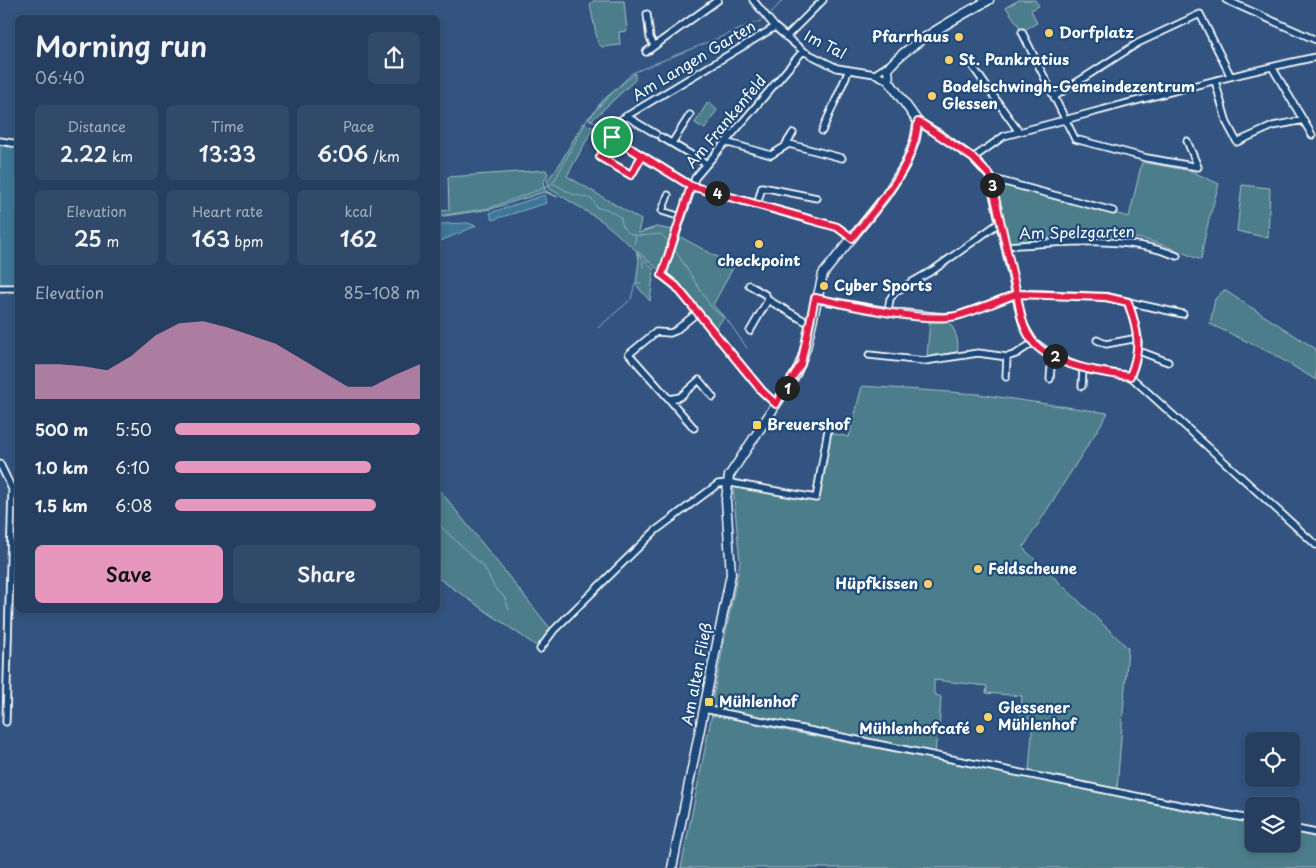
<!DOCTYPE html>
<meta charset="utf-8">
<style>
:root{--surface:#263f61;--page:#324a6a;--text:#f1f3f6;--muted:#a4afbd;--line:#425876;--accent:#e797bd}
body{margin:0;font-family:"Playpen Sans",sans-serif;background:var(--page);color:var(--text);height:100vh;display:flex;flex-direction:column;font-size:19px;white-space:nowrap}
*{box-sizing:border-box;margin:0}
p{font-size:16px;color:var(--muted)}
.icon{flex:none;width:28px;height:28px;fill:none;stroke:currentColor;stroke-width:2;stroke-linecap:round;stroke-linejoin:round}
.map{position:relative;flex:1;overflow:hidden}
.panel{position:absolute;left:15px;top:15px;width:425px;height:598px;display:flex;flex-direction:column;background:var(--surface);border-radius:8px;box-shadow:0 2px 8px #0003,0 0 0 1px var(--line)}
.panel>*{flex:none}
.buttons{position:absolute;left:1245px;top:732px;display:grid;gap:10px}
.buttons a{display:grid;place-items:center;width:55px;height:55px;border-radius:8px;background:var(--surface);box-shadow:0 2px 8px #0003,0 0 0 1px var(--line);font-size:25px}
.pin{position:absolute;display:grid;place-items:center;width:42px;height:42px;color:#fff;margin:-21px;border:2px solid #fff;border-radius:50%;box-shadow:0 1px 5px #0007}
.km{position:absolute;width:25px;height:25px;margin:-12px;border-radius:50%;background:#222;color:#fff;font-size:14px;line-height:25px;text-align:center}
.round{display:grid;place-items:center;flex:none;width:52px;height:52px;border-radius:8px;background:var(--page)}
.summary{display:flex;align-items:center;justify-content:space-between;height:85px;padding:0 20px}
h1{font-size:28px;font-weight:600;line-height:38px}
.figures{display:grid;grid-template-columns:repeat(3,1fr);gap:8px;height:85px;padding:5px 20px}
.figures div{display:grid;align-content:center;border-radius:8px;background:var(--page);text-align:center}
.figures b{font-size:21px;font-weight:600}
.figures small{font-size:14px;font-weight:400}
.figures p{font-size:14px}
.chart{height:140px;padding:10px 20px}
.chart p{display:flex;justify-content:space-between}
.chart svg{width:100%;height:90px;margin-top:5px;fill:var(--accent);opacity:.7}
.primary-button{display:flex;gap:10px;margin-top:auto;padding:10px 20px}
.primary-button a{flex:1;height:58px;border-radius:8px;background:var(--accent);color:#111;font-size:20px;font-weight:600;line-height:58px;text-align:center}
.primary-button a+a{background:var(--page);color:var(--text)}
ul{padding:0 20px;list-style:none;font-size:16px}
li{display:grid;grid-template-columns:80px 60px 1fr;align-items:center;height:38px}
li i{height:12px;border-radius:6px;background:var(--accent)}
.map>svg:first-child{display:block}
</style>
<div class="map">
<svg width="1316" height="868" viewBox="0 0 1316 868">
<rect width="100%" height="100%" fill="#335481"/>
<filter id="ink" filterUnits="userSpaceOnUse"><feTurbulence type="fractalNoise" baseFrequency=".02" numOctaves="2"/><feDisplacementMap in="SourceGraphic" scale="10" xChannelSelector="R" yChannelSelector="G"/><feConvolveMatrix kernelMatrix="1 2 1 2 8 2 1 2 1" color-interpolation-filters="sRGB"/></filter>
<g filter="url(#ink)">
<!-- green -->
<path fill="#4c7e8a" stroke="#a6bec4" d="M 1019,0 L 1035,0 L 1039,6 L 1031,10 L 1037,23 L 1022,31 L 1006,7 Z
M 593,1 L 624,1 L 627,31 L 619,32 L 620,45 L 602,47 L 598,43 L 590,5 Z
M 635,73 L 635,80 L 591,121 L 589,119 L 602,101 Z
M 708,102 L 717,110 L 705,129 L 695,123 Z
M 583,123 L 600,131 L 599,133 L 592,130 L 567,176 L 641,220 L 638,233 L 656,227 L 674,230 L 660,271 L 602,221 L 550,189 L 547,180 L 558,167 Z
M 1142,162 L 1191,171 L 1219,184 C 1212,209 1204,234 1201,260 C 1180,252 1158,241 1135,238 C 1095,232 1051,240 1010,242 L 1007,239 L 996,194 L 1004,184 L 1129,217 Z
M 546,170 L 548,174 L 543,183 L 546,191 L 558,197 L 544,192 L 491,209 L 438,217 L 438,211 L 449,210 L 448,177 Z
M 1242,185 L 1270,188 L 1268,238 L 1237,231 Z
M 677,235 L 734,266 L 713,305 L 724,317 L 715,330 L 666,276 L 666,266 Z
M 636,252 L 654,269 L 650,301 L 636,285 L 639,259 Z
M 1224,290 L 1316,349 L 1316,380 L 1271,353 L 1210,324 L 1215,299 Z
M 930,319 C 935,320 942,320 947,322 C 955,325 960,345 957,352 L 927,357 Z
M 862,386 L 978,394 L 1108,413 L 1023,548 L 1128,648 L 1117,790 L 1029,772 L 1033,719 L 1020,718 L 1022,696 L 986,693 L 987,686 L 934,680 L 934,694 L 941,697 L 939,730 L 937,734 L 935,754 L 711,707 L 740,562 L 733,487 L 818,500 L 830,433 L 849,437 Z
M 438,488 L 550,628 L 540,644 L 535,645 L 438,578 Z
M 712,714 L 793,732 L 1254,822 L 1254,844 L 1291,844 L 1291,830 L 1316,835 L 1316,868 L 681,868 Z"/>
<!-- water -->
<path fill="#3e7798" stroke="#8badc1" d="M 0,143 L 17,146 L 17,286 L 0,285 Z
M 544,195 L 547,203 L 492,220 L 490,213 Z
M 468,223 L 476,226 L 438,242 L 438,224 Z"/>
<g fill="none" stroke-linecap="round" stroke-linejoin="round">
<!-- stream -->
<path stroke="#8badc1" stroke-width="1" d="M 768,16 L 783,0
M 588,118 L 687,179
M 553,183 L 572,194 L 592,199 L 597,208 L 607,209 L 621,218 C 622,241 645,235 661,234 L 671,244
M 438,216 L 489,208 L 549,186 L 555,180 L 588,118 L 632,73 L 765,19
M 634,244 L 636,236
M 673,247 L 711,307 L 728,321 L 747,348
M 643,267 L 643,261
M 631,299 L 635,283 L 641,283
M 598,328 L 629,301
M 0,471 L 2,476
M 438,524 L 484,567 L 495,588 L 505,598 L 509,610"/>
<defs>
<path id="minor" d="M 753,0 L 775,27 L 803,51 L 837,68 L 875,74 L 889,81
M 1226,0 L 1316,40
M 647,14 L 650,38 L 654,45
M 1022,32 L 1075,139 L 1147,158 L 1198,167 L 1187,141
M 786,37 L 823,0
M 646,52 L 718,0
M 973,67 L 1019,132
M 1272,67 L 1312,135
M 875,74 L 892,63
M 1215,81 L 1227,123 L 1237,142 L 1273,126 L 1304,120
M 1054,97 L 1138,43 L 1200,14 L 1230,75
M 626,116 L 656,134
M 620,120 L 775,27
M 918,122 L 939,133 L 973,158 L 989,176 L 1020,314 L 1024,326 L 1034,342 L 1052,355 L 1083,369 L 1130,376 L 1316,545
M 602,131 L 691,186 L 837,227 L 851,238
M 822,131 L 849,70
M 612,137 L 600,157 L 631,175 L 642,156
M 661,137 L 707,164
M 0,141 L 18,144
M 725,142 L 771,155 L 789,144 L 842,158
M 672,143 L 690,115
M 786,144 L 793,133
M 973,158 L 1004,136 L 1019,132 C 1118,106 1216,78 1316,57
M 990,178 L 1113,211
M 668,195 L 662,211 L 681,217
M 757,205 L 762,187 L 817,198
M 1006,246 C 1060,242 1127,235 1177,256
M 749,285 L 766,295 L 768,300
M 0,288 L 18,288
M 815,299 L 888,311 L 943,317 L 956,316 L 1017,294 L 1041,294 L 1106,297 L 1183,314
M 1128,302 C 1138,331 1143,347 1130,376
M 888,311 L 890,299 L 895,292 L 935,269 L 999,223
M 697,313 L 675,331 L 670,333 L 656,332 L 629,354 L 669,399 L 680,397 L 699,380 L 713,397
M 750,331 L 768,300 L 810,324
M 1097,340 L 1106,344 L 1138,338
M 1139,351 L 1168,362
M 869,355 L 925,361 L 978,353 L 1007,357 L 1016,354 L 1034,342
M 1006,377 L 1007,357
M 1050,379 L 1052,355
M 1082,386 L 1083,369
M 669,399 L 694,428
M 776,404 L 762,391 L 676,286 L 662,275 L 695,178 L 803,51
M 0,464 L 12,489 L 6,722
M 731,483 L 816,498 L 828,430
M 540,649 L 554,630 L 655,531 L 718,484 L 727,483
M 704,709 L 1254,820
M 1291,828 L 1316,833"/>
<path id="secondary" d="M 672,868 L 731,574 L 726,500 L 729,476 L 796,374 L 806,348 L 823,274 L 885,197 L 905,165 L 915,140 L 918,122 L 889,81 L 888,69 C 902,47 965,13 989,0"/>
</defs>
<!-- minor casing -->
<use href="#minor" stroke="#fff" stroke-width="9"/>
<!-- secondary casing -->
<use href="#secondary" stroke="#fff" stroke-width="11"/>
<!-- minor -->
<use href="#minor" stroke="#1f4a7a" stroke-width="5.5"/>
<!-- secondary -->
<use href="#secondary" stroke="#1f4a7a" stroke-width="8"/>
</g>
</g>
<g fill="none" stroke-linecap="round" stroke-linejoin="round" filter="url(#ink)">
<defs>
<path id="route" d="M 612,137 L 691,186 L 662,275 L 676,286 L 762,391 L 776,404 L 801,364 L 815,298 C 848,305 926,323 956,316 C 976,311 997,301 1017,294 C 1020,311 1022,328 1033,342 C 1052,365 1103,373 1130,376 C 1142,347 1138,331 1128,302 L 1106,297 L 1017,294 L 990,176 L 973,158 L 921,123 L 918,122 C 914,168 879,204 852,238 L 837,227 L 691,186 L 642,156 L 631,175 L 600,157 L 612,137"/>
</defs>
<!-- route casing -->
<use href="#route" stroke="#fff" stroke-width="10"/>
<!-- route -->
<use href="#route" stroke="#e11d48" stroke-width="6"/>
</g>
<!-- markers -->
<g fill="#ffd166" stroke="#1f4a7a" stroke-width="2">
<circle cx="1049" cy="33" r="5"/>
<circle cx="959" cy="37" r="5"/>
<circle cx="949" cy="60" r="5"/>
<circle cx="932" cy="96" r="5"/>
<circle cx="759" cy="244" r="5"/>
<circle cx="824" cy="286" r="5"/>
<rect x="752" y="420" width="10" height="10" rx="2.5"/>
<circle cx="978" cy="569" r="5"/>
<circle cx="928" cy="584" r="5"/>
<rect x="704" y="697" width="10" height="10" rx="2.5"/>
<circle cx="988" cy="717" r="5"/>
<circle cx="980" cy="729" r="5"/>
</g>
<g text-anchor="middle" stroke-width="4.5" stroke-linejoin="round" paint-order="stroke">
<!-- poi labels -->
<g font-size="15" font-weight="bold" fill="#fff" stroke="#1f4a7a" text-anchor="start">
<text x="1059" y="38">Dorfplatz</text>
<text x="949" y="42" text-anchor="end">Pfarrhaus</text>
<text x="959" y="65">St. Pankratius</text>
<text x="942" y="92">Bodelschwingh-Gemeindezentrum<tspan x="942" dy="17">Glessen</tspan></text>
<text x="759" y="266" text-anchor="middle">checkpoint</text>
<text x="834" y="291">Cyber Sports</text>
<text x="767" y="430">Breuershof</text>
<text x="988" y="574">Feldscheune</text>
<text x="918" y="589" text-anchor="end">Hüpfkissen</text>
<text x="719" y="707">Mühlenhof</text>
<text x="998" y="713">Glessener<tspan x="998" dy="17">Mühlenhof</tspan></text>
<text x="970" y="734" text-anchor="end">Mühlenhofcafé</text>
</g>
<!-- street labels -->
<g font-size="15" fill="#fff" stroke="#1f4a7a">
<text transform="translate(825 45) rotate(27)" y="5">Im Tal</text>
<text transform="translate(694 61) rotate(-31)" y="5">Am Langen Garten</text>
<text transform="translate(726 122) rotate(-50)" y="5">Am Frankenfeld</text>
<text transform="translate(1077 233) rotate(-1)" y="5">Am Spelzgarten</text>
<text transform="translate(697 674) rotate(-79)" y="5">Am alten Fließ</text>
</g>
</g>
</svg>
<div class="buttons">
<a><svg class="icon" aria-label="locate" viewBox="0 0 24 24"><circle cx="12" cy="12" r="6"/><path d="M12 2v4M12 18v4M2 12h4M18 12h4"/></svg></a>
<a><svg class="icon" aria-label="layers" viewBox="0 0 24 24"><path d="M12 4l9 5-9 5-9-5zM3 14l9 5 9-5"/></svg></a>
</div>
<div class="pin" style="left:612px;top:137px;background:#1e9e55"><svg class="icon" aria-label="arrive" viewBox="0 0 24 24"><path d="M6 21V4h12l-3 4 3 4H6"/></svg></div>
<b class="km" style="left:787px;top:388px">1</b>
<b class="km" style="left:1055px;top:356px">2</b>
<b class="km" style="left:992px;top:185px">3</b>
<b class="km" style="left:717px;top:193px">4</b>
<section class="panel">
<div class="summary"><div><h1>Morning run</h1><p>06:40</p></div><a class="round"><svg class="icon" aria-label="share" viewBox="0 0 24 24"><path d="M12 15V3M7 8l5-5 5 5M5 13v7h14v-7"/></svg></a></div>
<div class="figures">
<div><p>Distance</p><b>2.22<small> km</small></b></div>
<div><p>Time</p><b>13:33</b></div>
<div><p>Pace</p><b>6:06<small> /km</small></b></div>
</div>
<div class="figures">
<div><p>Elevation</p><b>25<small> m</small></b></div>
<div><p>Heart rate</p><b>163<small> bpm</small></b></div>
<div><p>kcal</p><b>162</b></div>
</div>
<div class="chart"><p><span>Elevation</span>85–108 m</p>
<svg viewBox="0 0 160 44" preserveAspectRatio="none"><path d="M0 44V27L10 27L20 28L30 30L40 23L50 13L60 7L70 6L80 9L90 13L100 17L110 24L120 31L130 38L140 38L150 32L160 27V44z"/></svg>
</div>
<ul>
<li><b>500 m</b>5:50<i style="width:100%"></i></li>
<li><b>1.0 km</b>6:10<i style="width:80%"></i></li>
<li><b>1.5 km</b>6:08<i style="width:82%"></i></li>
</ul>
<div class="primary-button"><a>Save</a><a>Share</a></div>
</section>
</div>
